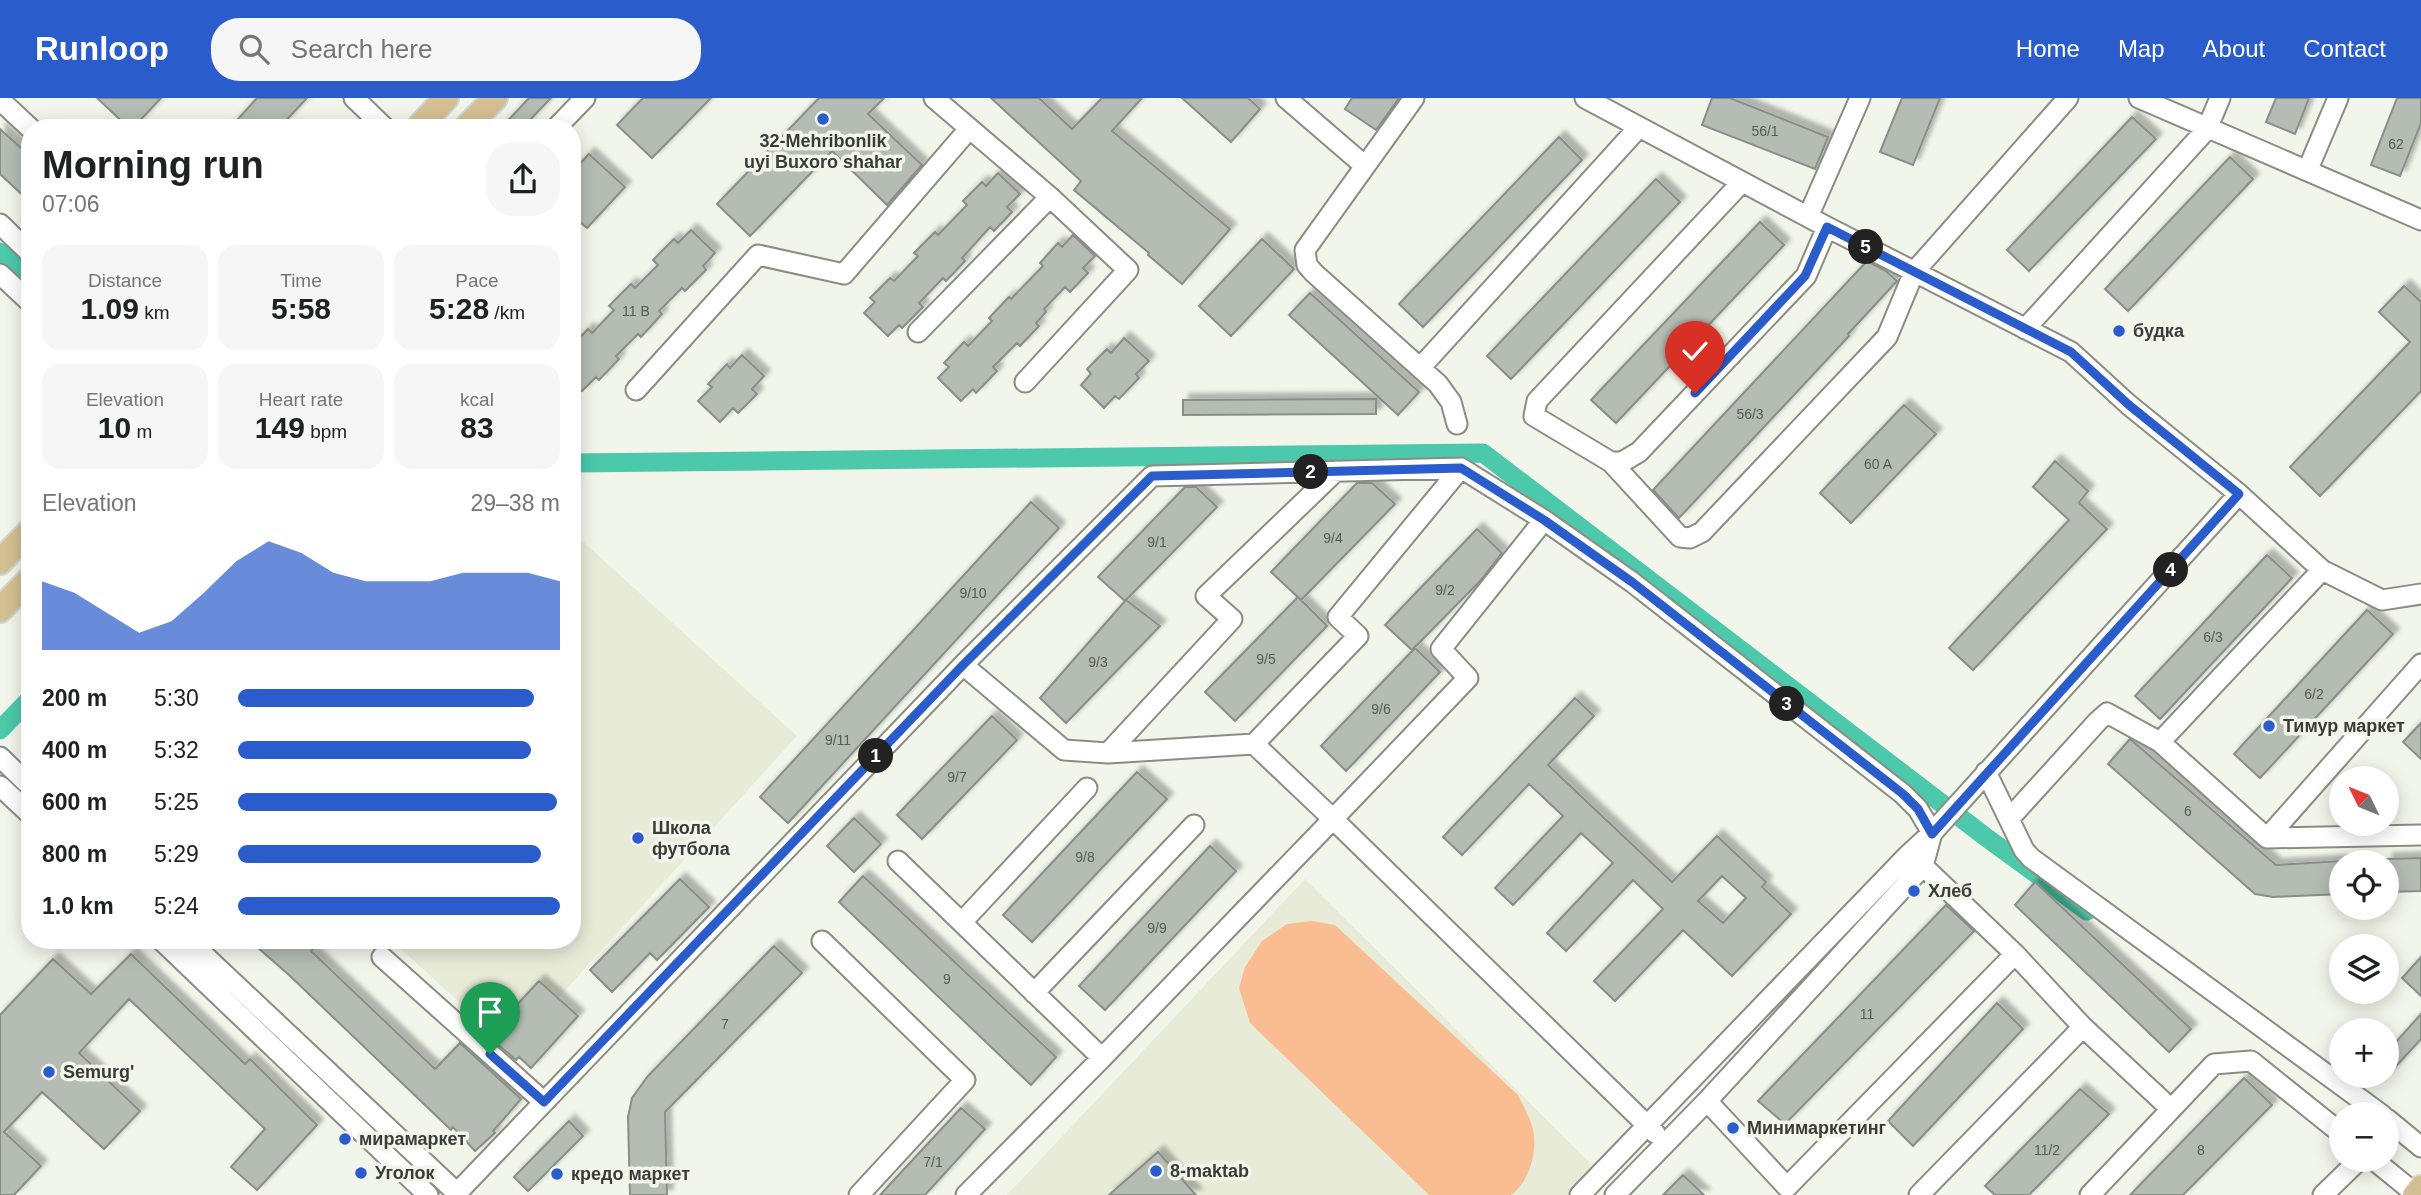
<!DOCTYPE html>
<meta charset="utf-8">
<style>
:root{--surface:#fff;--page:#f6f6f6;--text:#202124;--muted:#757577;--accent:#2b5ccb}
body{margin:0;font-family:Arial,sans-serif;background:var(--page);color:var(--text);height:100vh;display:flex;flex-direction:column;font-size:26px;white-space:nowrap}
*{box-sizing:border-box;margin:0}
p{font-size:23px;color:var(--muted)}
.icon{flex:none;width:38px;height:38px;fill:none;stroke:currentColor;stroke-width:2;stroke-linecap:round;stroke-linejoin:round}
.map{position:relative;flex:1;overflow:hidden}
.panel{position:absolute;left:21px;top:21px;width:560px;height:830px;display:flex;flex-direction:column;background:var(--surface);border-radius:28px;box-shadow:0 4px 18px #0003}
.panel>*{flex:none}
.needle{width:46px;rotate:313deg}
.controls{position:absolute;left:2329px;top:668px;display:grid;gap:14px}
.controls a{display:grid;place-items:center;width:70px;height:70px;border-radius:50%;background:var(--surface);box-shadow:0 4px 18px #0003;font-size:35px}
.pin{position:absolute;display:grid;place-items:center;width:60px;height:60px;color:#fff;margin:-72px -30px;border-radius:50% 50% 50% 0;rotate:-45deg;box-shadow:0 0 7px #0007}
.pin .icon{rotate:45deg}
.km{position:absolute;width:35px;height:35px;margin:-18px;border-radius:50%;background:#222;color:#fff;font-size:19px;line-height:35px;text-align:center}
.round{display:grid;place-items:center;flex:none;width:74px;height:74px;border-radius:28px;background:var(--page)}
.overview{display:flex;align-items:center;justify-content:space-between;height:119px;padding:0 21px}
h1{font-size:38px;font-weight:600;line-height:52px}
.stats{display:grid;grid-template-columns:repeat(3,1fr);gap:10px;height:119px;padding:7px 21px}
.stats div{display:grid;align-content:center;border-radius:18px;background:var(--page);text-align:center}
.stats b{font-size:30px;font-weight:600}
.stats small{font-size:19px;font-weight:400}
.stats p{font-size:19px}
.chart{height:196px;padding:14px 21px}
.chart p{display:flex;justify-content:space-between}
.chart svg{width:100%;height:126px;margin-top:7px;fill:var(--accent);opacity:.7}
ul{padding:0 21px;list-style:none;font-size:23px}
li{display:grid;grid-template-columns:112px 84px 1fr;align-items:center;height:52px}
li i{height:18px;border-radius:9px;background:var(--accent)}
header{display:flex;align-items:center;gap:42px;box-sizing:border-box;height:98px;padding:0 35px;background:var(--accent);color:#fff}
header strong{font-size:33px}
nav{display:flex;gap:38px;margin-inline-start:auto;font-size:24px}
.search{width:490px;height:63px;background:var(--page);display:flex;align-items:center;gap:18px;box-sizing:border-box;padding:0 24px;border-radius:28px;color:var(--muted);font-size:26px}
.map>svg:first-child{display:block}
</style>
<header>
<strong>Runloop</strong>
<div class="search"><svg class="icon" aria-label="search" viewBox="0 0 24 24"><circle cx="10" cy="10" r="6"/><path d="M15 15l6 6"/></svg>Search here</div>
<nav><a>Home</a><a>Map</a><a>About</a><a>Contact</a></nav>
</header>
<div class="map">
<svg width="2421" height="1097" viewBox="0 0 2421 1097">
<defs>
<filter id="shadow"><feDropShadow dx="6" dy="-6" stdDeviation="2" flood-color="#0004"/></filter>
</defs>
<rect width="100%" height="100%" fill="#f2f5e9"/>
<!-- built -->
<path fill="#e8ebd8" d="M 579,440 L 797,638 L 558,900 L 539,883 L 492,934 L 391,842 L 572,842 L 572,448 Z
M 1305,781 L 1594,1069 L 1569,1097 L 1007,1097 Z"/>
<!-- green -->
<path fill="#fabd92" d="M 1312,823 L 1335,827 L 1518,997 C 1523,1008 1531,1021 1533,1032 C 1538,1054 1529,1084 1511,1097 L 1429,1097 L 1250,925 L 1239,890 L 1245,869 L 1262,843 L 1287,826 Z"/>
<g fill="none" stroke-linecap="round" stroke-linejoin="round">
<!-- canal -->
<path stroke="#4cc8aa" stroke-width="19" d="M 0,154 L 30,183
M 572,365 L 1483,355 L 1987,740 L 2087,813
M 0,632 L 30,601"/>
</g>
<!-- building -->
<path fill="#b4bcb4" stroke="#878f87" stroke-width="2" fill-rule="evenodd" filter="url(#shadow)" d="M 97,0 L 161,0 L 133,30 L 129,30 Z
M 257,0 L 307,0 L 279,30 L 230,30 Z
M 529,0 L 551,0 L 522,30 L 501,30 Z
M 643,0 L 711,0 L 652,60 L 617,27 Z
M 819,0 L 884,0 L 868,16 L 922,67 L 887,107 L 832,53 L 750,138 L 717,106 Z
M 991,0 L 1039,0 L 1072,31 L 1102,0 L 1142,0 L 1112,33 L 1230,131 L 1182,186 L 1148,157 L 1149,155 L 1074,92 L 1081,83 Z
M 1182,0 L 1248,0 L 1260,11 L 1231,44 Z
M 1352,0 L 1399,0 L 1376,32 L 1345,11 Z
M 1712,0 L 1730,0 L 1828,39 L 1815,71 L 1702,27 Z
M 1902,0 L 1940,0 L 1913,67 L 1880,54 Z
M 2276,0 L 2309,0 L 2295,36 L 2266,24 Z
M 2397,0 L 2421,0 L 2421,25 L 2400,78 L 2371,67 Z
M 2132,19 L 2156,41 L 2029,173 L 2007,152 Z
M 0,31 L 30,58 L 30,104 L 0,76 Z
M 1559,39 L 1582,62 L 1423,229 L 1399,206 Z
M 589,56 L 625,89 L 587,130 L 572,117 L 572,74 Z
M 2230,59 L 2253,81 L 2128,213 L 2105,191 Z
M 998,75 L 1020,96 L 1007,109 L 1012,114 L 994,133 L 990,129 L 962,160 L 965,163 L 946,183 L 943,180 L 919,205 L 923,209 L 902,230 L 899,227 L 888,238 L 864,215 L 875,204 L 870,200 L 890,180 L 894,183 L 918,158 L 914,155 L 935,134 L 938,137 L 967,107 L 963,103 L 982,84 L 986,88 Z
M 1656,81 L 1680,104 L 1511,281 L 1487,258 Z
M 1760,124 L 1784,147 L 1616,325 L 1591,302 Z
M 691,132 L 715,155 L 703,168 L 706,172 L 685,193 L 682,190 L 659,213 L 662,216 L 641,239 L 638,236 L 616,258 L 619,261 L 599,282 L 596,279 L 582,293 L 572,283 L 572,248 L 588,231 L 592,235 L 614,212 L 609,208 L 631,186 L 635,190 L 658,167 L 653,162 L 674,141 L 678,145 Z
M 1073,137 L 1095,158 L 1083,170 L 1088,175 L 1070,194 L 1065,189 L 1044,211 L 1046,214 L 1036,225 L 1039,228 L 1020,248 L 1017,245 L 993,269 L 997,273 L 976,295 L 973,291 L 961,303 L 938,280 L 949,269 L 944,265 L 964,244 L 968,248 L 992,223 L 989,220 L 1009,199 L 1011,201 L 1043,168 L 1040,165 L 1058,145 L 1062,149 Z
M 1262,141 L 1294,171 L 1231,238 L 1199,208 Z
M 1867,163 L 1886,173 L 1897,183 L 1848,236 L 1849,238 L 1679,420 L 1653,392 Z
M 2404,188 L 2421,204 L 2421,293 L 2320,398 L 2290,369 L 2410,244 L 2379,214 Z
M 1310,195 L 1419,294 L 1398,317 L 1289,217 Z
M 1124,240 L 1149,263 L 1136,276 L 1139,280 L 1119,301 L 1115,298 L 1104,310 L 1081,287 L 1091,276 L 1087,271 L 1107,251 L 1111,255 Z
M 742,257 L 764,278 L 752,291 L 757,296 L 738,315 L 733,310 L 720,324 L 698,303 L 712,289 L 708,286 L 727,266 L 730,270 Z
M 1376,301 L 1376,316 L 1183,317 L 1183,302 Z
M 1904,307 L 1936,336 L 1851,425 L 1820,395 Z
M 2055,363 L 2088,393 L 2079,405 L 2107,431 L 1973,572 L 1949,550 L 2069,422 L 2033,389 Z
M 1357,385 L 1372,385 L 1395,406 L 1301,502 L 1271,474 Z
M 1185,389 L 1196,389 L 1217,409 L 1126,502 L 1160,528 L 1066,625 L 1040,600 L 1125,503 L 1098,479 Z
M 1031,404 L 1059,430 L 788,725 L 760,699 Z
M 1477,431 L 1502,455 L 1480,483 L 1412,552 L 1385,527 Z
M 2267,457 L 2292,480 L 2160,621 L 2135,598 Z
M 1298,499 L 1327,528 L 1235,623 L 1205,594 Z
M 2367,512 L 2393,536 L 2260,680 L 2234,656 Z
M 1415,550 L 1440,574 L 1346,673 L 1321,648 Z
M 1575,600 L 1594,618 L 1548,667 L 1672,784 L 1717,738 L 1766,784 L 1762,789 L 1791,816 L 1732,878 L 1683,832 L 1615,903 L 1594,883 L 1663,811 L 1633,782 L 1566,853 L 1547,835 L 1613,765 L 1581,735 L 1513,807 L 1495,790 L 1563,718 L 1529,686 L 1462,757 L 1443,739 ZM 1722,778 L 1746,800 L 1723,825 L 1698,803 Z
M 992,618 L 1017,642 L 922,741 L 897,717 Z
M 2421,625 L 2421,661 L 2403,644 Z
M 2130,641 L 2276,767 L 2342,763 L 2342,796 L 2273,799 L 2255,796 L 2108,666 Z
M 1137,674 L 1167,701 L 1032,844 L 1003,817 Z
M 854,720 L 881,746 L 854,774 L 827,748 Z
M 1210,748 L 1236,773 L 1105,912 L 1079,888 Z
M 2421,760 L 2421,793 L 2387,794 L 2387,761 Z
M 863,778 L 1056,959 L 1031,987 L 839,804 Z
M 680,781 L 709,809 L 657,862 L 650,855 L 612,894 L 590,872 Z
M 2035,784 L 2191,931 L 2169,954 L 2015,807 Z
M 1946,807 L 1974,833 L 1785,1026 L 1758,1003 Z
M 249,842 L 308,842 L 315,849 L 311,853 L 435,971 L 460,945 L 521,1001 L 493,1033 L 495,1035 L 475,1053 L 453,1029 L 451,1032 L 289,877 Z
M 774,848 L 802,875 L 665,1014 L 667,1097 L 630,1097 L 628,1019 L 632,1000 L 648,978 Z
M 131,856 L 245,966 L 250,961 L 317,1027 L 257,1092 L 231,1069 L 265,1031 L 129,901 L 79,955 L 140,1013 L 104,1051 L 42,994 L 4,1034 L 41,1068 L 14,1097 L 0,1097 L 0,917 L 53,861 L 91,896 Z
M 2421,859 L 2421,898 L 2402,880 Z
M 539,883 L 578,918 L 531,970 L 519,959 L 516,962 L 488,938 Z
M 1997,905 L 2023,931 L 1913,1048 L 1888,1023 Z
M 2421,916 L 2421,941 L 2387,978 L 2387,954 Z
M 2244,980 L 2272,1007 L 2183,1097 L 2130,1097 Z
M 2080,991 L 2109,1016 L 2029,1097 L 1995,1097 L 1985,1088 Z
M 961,1010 L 985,1031 L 925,1097 L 880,1097 Z
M 569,1023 L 583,1038 L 528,1093 L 514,1079 Z
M 1158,1054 L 1196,1097 L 1109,1097 Z
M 1683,1077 L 1704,1097 L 1663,1097 Z"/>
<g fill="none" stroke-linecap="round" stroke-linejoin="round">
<defs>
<path id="minor" d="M 354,0 L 385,30
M 934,0 L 1050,99 L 1128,172 L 1025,284
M 1286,0 L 1365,68
M 1414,0 L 1305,152 L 1307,167 L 1314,175 L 1438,286 L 1451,304 L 1457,326
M 1585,0 L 1827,129 L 2071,254 L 2129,307 L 2239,396 L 2322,472 L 2382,502 L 2421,496
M 2139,0 L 2421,122
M 0,2 L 30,30
M 556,30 L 585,0
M 2308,71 L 2338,0
M 1742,84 L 1537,303 L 1534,318 L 1611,364 L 1622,364 L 1639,354 L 1806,178 L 1827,129
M 1808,119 L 1860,0
M 0,126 L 30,155
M 0,176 L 30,204
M 2025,231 L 2207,31 L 2220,0
M 918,234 L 1050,99
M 1420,270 L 1639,29
M 636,292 L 758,157 L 844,176 L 969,31
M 1611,364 L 1680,439 L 1690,440 L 1702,434 L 1887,239 L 1914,174 L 2068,0
M 1544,422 L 1441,551 L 1468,580 L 1333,721 L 1655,1035
M 2160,644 L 2322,472
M 1254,646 L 1108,655 L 1232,521 L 1206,498 L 1336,373
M 1108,655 L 1064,652 L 963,567 L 1152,378 L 1461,370 L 1544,422 L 1632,484 L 1903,696 L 1918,711 L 1932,735 L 1923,768 L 1707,1003 L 1615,1097
M 0,659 L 30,688
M 1986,674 L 2024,752 L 2031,760 L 2382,1017
M 0,688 L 30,716
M 2009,721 L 2098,623 L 2107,615 L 2160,644 L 2267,740 L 2421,737
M 2267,740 L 2421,566
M 898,763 L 1102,960 L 1333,721 L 1254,646 L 1358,538 L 1338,519 L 1461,370
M 1923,768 L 2015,856 L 2083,929 L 2171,1011
M 962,824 L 1087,690
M 161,842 L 428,1097
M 188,842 L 459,1097
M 822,843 L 965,982 L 859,1097
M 382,859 L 544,1004
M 1034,895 L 1194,727
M 1707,1003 L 1787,1089 L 2015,856
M 2387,1021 L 2421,1049
M 2374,1062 L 2417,1097
M 455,1097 L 963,567
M 966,1097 L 1102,960
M 1580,1097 L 1907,758 L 1932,735 L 2239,396
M 1919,1097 L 2083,929
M 2090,1097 L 2214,966 L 2251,963 L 2342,1036
M 2323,1097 L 2359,1062"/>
<path id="major" d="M 418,30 L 446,0
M 466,30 L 495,0
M 0,464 L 30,433
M 0,512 L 30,481
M 2415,1097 L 2421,1090"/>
</defs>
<!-- minor casing -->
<use href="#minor" stroke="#8b8d83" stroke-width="23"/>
<!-- major casing -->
<use href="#major" stroke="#d4d4d3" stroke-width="28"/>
<!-- minor -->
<use href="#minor" stroke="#fff" stroke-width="19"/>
<!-- major -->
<use href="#major" stroke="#d3bf91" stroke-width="24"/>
</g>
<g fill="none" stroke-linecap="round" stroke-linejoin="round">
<defs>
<path id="route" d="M 490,956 L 544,1004 L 963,567 L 1152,378 L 1461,370 L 1544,422 L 1632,484 L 1903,696 L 1918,711 L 1932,736 L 2239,396 L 2129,307 L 2071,254 L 1827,129 L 1805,178 L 1695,295"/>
</defs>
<!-- route casing -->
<use href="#route" stroke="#fff" stroke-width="14"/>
<!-- route -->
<use href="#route" stroke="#2b5ccb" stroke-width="9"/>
</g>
<!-- markers -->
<g fill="#2b5ccb" stroke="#f2f5e9" stroke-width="2.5">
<circle cx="823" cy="21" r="7"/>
<circle cx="2119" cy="233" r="7"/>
<circle cx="2269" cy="628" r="7"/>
<circle cx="638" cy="740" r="7"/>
<circle cx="1914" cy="793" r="7"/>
<circle cx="49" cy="974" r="7"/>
<circle cx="1733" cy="1030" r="7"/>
<circle cx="345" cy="1041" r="7"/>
<circle cx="1156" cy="1073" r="7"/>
<circle cx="361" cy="1075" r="7"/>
<circle cx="557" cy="1076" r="7"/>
</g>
<g text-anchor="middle" stroke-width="7" stroke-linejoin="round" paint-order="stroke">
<!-- number labels -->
<g font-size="14" fill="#595c56">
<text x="1765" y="38">56/1</text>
<text x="2396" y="51">62</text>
<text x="636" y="218">11 B</text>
<text x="1750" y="321">56/3</text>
<text x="1878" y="371">60 A</text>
<text x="1333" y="445">9/4</text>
<text x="1157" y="449">9/1</text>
<text x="1445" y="497">9/2</text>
<text x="973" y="500">9/10</text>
<text x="2213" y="544">6/3</text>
<text x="1266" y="566">9/5</text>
<text x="1098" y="569">9/3</text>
<text x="2314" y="601">6/2</text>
<text x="1381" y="616">9/6</text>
<text x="838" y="647">9/11</text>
<text x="957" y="684">9/7</text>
<text x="2188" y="718">6</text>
<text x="1085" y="764">9/8</text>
<text x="1157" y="835">9/9</text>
<text x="947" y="886">9</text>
<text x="1867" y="921">11</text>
<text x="725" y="931">7</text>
<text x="2047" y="1057">11/2</text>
<text x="2201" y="1057">8</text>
<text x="933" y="1069">7/1</text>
</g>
<!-- poi labels -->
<g font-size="18" font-weight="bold" fill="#3b3c37" stroke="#f2f5e9" text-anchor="start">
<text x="823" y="49" text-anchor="middle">32-Mehribonlik<tspan x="823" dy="21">uyi Buxoro shahar</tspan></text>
<text x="2133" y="239">будка</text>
<text x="2283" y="634">Тимур маркет</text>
<text x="652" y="736">Школа<tspan x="652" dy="21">футбола</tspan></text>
<text x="1928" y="799">Хлеб</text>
<text x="63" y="980">Semurg'</text>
<text x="1747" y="1036">Минимаркетинг</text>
<text x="359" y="1047">мирамаркет</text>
<text x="1170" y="1079">8-maktab</text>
<text x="375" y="1081">Уголок</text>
<text x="571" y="1082">кредо маркет</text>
</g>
</g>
</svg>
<div class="controls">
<a><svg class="needle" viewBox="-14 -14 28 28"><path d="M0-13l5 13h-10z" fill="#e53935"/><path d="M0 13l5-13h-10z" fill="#757577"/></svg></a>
<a><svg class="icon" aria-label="locate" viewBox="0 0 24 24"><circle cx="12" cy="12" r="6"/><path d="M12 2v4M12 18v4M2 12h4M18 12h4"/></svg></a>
<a><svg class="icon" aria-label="layers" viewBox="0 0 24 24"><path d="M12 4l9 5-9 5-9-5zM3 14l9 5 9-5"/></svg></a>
<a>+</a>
<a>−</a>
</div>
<div class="pin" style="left:490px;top:956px;background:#1e9e55"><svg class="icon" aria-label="arrive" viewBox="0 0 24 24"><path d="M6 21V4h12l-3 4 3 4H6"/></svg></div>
<div class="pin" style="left:1695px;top:295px;background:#d93025"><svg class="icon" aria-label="check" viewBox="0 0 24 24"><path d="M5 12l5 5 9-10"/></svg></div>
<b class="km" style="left:876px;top:658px">1</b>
<b class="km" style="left:1311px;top:374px">2</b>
<b class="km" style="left:1787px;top:606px">3</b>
<b class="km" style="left:2171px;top:472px">4</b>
<b class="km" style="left:1866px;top:149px">5</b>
<section class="panel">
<div class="overview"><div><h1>Morning run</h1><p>07:06</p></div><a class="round"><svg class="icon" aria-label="share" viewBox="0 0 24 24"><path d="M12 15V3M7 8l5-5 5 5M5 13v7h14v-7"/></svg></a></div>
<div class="stats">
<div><p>Distance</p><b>1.09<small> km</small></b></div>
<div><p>Time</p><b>5:58</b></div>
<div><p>Pace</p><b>5:28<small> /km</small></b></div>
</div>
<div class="stats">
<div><p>Elevation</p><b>10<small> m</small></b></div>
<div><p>Heart rate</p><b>149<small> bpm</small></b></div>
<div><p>kcal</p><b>83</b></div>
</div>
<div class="chart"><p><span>Elevation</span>29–38 m</p>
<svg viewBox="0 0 160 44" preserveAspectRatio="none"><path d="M0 44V20L10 24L20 31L30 38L40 34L50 24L60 13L70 6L80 10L90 17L100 20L110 20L120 20L130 17L140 17L150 17L160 20V44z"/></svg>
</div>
<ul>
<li><b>200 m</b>5:30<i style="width:92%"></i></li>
<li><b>400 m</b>5:32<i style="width:91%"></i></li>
<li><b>600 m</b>5:25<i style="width:99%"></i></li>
<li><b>800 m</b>5:29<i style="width:94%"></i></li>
<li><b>1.0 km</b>5:24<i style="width:100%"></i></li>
</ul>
</section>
</div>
